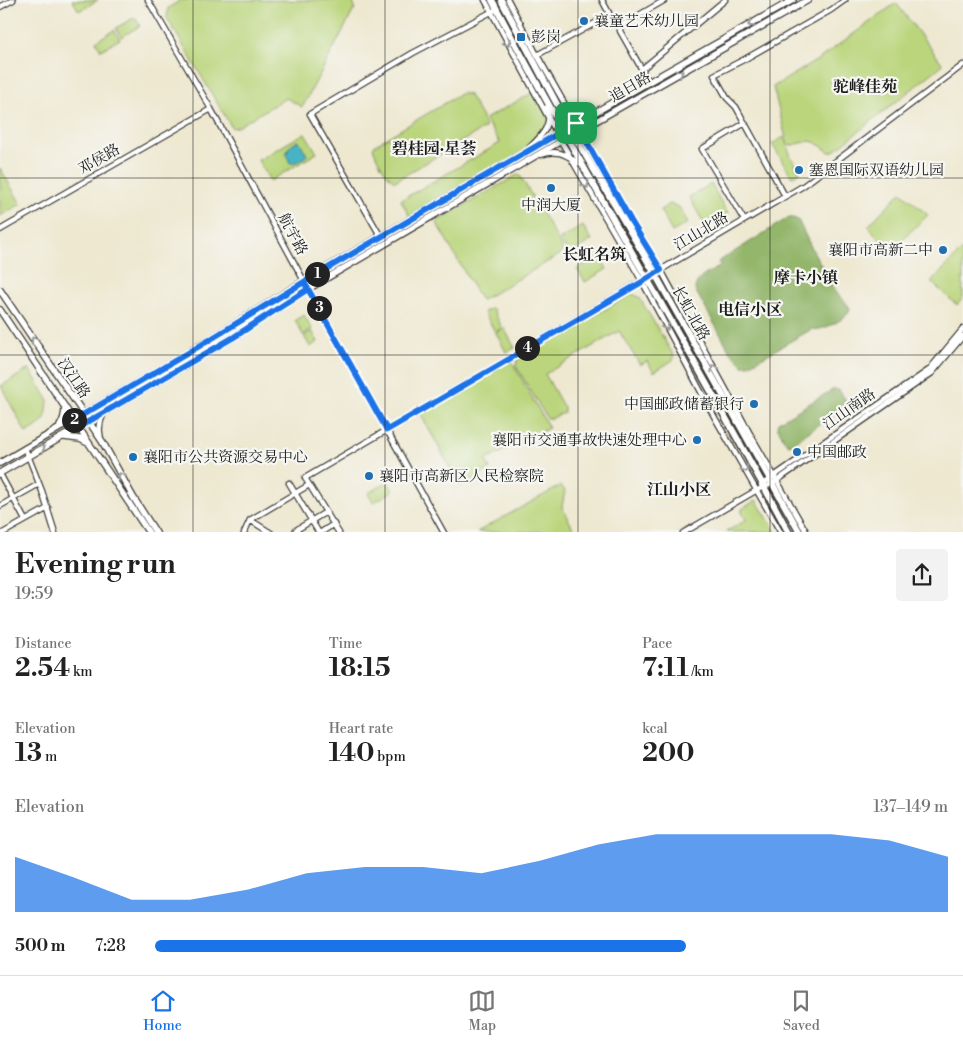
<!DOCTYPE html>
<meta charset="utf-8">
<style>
:root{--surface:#fff;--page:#f2f2f2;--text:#222;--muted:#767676;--line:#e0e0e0;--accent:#1a73e8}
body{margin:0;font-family:"Libre Bodoni","Noto Serif SC",serif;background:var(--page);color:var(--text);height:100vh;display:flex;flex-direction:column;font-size:19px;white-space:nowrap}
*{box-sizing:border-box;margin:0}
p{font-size:16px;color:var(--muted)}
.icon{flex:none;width:28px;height:28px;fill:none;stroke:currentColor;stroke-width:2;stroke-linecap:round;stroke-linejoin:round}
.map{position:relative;height:532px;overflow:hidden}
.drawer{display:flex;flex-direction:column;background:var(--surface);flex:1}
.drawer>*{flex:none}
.pin{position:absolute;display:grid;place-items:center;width:42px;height:42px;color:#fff;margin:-21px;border-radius:10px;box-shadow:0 2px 8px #0006}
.km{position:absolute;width:25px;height:25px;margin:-12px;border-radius:50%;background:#222;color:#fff;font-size:14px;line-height:25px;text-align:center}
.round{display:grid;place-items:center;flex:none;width:52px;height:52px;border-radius:5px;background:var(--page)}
.summary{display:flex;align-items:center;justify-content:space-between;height:85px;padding:0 15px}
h1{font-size:28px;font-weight:700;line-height:38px}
.metrics{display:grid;grid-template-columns:repeat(3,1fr);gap:8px;height:85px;padding:5px 15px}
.metrics div{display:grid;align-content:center}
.metrics b{font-size:25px;font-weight:700}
.metrics small{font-size:14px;font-weight:400}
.metrics p{font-size:14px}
.chart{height:140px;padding:10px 15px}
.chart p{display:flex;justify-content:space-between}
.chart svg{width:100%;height:90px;margin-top:5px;fill:var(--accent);opacity:.7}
ul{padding:0 15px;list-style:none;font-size:16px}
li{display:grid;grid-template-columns:80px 60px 1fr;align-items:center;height:38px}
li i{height:12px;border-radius:6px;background:var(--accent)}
.tab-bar{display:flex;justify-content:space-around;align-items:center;height:70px;border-top:1px solid var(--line);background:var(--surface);font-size:14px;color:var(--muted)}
.tab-bar a{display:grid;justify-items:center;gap:2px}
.tab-bar .on{color:var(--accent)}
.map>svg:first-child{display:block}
</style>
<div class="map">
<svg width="963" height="533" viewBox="0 0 963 533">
<rect width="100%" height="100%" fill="#f6f6f2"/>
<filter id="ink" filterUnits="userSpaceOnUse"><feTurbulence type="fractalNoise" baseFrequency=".02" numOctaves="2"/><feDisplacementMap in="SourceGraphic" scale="10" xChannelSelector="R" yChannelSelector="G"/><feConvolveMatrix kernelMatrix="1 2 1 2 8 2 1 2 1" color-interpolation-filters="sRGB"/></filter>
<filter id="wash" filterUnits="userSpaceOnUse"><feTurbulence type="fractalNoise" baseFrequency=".0096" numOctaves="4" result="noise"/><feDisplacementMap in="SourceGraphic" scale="20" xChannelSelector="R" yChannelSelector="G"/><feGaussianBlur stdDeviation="1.12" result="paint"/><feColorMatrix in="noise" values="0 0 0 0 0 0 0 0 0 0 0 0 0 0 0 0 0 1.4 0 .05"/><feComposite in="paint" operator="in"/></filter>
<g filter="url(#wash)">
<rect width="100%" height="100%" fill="#eee8d0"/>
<!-- green -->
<path fill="#bad57b" stroke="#6b784c" d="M 72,0 L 98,0 L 79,11 Z
M 181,0 L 352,0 L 355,8 L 303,106 L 302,107 L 286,98 L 237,127 L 232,128 L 167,18 L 168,8 Z
M 896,3 L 942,63 L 941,66 L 834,151 L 829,152 L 817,143 L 810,141 L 788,146 L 773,87 L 819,59 Z
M 135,17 L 140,26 L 121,37 L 116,28 Z
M 114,30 L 120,39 L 101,50 L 96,41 Z
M 534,92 L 549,119 L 546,128 L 524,153 L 411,219 L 401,200 L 500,143 L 485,119 Z
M 462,93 L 469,95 L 481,116 L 486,127 L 397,180 L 395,181 C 386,177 375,156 373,147 L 378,143 Z
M 305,133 L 317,153 L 270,181 L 258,160 Z
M 784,137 L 791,157 L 800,172 L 792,177 L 772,144 Z
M 0,168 L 21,204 L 0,216 Z
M 519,174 L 562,247 L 562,251 L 561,254 L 482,300 L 480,299 L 436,222 Z
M 711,184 L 728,214 L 706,227 L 689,197 Z
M 901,192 L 928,215 L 890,251 L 868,226 Z
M 670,204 L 679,207 L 688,223 L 672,232 L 660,210 Z
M 583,226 L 592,240 L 569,254 L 560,239 Z
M 963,249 L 963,298 L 957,305 L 931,282 Z
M 599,255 L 607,269 L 585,282 L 577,269 Z
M 632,294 L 639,297 L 674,356 L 673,360 L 654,372 L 647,361 L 640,365 L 619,331 L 545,374 L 564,408 L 564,412 L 551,419 L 547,418 L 516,366 L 517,360 Z
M 492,308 L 502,328 L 495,332 L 484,312 Z
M 304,315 L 312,329 L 303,335 L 295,320 Z
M 504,328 L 515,348 L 506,352 L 496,333 Z
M 312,331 L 318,342 L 310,347 L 304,336 Z
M 510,358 L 549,428 L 486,460 L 490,469 L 460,486 L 419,411 Z
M 29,369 L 48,399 C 47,421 45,422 26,433 L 1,386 Z
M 388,482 L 393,491 L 373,503 L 368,493 Z
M 560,486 L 565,490 L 562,507 L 575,532 L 477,532 Z
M 756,500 L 776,532 L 726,532 L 746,520 L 742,513 L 742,509 Z"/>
<!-- forest -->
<path fill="#93b66b" stroke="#586944" d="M 788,218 L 793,218 L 798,220 L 813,251 L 838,294 L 848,305 L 850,310 C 847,319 821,332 812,329 L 749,365 L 743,365 L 731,353 L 695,290 C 695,277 711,272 721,266 L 718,262 Z
M 834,389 L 839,390 L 847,402 L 846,406 L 790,445 L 786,443 L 777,426 L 778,422 Z"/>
<!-- water -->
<path fill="#49b3c6" stroke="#326871" d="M 297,141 L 300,142 L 307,155 C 303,160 296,163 290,163 L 286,154 L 290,146 Z"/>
</g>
<g filter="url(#ink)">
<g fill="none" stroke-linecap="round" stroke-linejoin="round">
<defs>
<path id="minor" d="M 148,0 L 211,109 L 304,281 L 444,533
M 485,0 L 561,141 L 642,281 L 715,418 L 781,533
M 508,0 L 537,55 L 631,221 L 661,270 L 749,432 L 807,533
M 0,7 L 13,0
M 537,55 L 608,16 L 609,13 L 602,0
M 642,69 L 725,0
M 649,82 L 620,31 L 620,27 L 622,25 L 665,0
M 530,147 C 542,136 553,124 547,107
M 541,155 C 559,148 567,156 582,165
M 785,196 L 736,107 L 727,98 L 714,75 L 745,59 L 831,10 L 845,0
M 744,220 L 702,149 L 745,123
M 0,230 L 211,109
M 381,237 L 310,114 L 413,53 L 493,11
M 25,448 L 42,491 L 55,533
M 0,474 L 25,520
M 289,483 L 319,533
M 761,485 L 929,370 L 963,329
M 0,506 L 39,484
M 250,520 L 309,485
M 3,533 L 48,508
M 244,533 L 250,520 L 271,533
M 294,533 L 296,530 L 326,512
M 320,533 L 334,524
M 339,533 L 305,478 L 647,278 L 803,186 L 963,65
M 683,533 L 757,490 L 772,484 L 932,373 L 963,336"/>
<path id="major" d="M 0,290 L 102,441 L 133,497 L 156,533
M 0,310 L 149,533
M 60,426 C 64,420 65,415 65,407
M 100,436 C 98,428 99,422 103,414
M 64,437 L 80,439 L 88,443
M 0,463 L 188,353 L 304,281 L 557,134 L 793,0
M 0,473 L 234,337 L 308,289 L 407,231 L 561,141 L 808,0"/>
<path id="highway" d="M 492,0 C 587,180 693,353 789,533
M 501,0 L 573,134 L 655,274 L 800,533"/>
</defs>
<!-- minor casing -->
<use href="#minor" stroke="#3c3b37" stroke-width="7"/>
<!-- major casing -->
<use href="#major" stroke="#3c3b37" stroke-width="8"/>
<!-- highway casing -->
<use href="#highway" stroke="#3c3b37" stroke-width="9"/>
<!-- minor -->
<use href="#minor" stroke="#fff" stroke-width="4.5"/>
<!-- major -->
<use href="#major" stroke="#fff" stroke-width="5.5"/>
<!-- highway -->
<use href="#highway" stroke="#fff" stroke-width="6"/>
</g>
<!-- one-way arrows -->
<defs><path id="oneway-chevron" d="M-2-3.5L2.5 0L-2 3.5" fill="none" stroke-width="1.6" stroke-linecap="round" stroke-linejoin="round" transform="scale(1.25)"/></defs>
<g stroke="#999">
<use href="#oneway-chevron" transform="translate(751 24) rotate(151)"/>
<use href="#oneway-chevron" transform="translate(507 43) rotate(62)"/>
<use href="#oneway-chevron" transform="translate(680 73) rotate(-30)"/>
<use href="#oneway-chevron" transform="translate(586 185) rotate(60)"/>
<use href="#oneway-chevron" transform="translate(666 327) rotate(62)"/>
<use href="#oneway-chevron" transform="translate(34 340) rotate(-124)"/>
<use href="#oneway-chevron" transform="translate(714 368) rotate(-118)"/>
<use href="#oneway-chevron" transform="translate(42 448) rotate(-30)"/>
<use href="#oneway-chevron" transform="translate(745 469) rotate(60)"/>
<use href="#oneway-chevron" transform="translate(121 476) rotate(-119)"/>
</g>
</g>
<g fill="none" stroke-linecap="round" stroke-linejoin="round" filter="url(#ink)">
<defs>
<path id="route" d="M 576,123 L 304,282 L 308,289 L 234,337 L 79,427 L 74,420 L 188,353 L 304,282 L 312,296 L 387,430 L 642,282 L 661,270 L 631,221 L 576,123"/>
</defs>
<!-- route casing -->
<use href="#route" stroke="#fff" stroke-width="10"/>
<!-- route -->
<use href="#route" stroke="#1a73e8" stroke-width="6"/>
</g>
<!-- grid -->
<path fill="none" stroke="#1c1c1c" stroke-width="1" stroke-opacity="0.55" d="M 193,0 L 193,533M 385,0 L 385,533M 578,0 L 578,533M 770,0 L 770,533M 0,178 L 963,178M 0,355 L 963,355"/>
<!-- markers -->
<g fill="#1f6fb2" stroke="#f6f6f2" stroke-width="2">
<circle cx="584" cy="21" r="5"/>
<rect x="516" y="32" width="10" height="10" rx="2.5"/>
<circle cx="799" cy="170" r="5"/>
<circle cx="551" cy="188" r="5"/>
<circle cx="943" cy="250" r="5"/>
<circle cx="754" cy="404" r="5"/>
<circle cx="697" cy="440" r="5"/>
<circle cx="797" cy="452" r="5"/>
<circle cx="133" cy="457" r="5"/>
<circle cx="369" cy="476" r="5"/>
</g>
<g text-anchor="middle" stroke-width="4.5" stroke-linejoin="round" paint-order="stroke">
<!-- poi labels -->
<g font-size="15" fill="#1c1c1c" stroke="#f6f6f2" text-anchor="start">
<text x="594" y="26">襄童艺术幼儿园</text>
<text x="531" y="42">彭岗</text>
<text x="809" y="175">塞恩国际双语幼儿园</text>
<text x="551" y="210" text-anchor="middle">中润大厦</text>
<text x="933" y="255" text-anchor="end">襄阳市高新二中</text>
<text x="744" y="409" text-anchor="end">中国邮政储蓄银行</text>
<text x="687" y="445" text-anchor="end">襄阳市交通事故快速处理中心</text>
<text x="807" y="457">中国邮政</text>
<text x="143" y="462">襄阳市公共资源交易中心</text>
<text x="379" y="481">襄阳市高新区人民检察院</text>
</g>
<!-- street labels -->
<g font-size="15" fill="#1c1c1c" stroke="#f6f6f2">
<text transform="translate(630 87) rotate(-30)" y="5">追日路</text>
<text transform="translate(99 159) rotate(-30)" y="5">邓侯路</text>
<text transform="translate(701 231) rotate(-31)" y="5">江山北路</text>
<text transform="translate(293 234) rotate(62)" y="5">航宇路</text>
<text transform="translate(691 313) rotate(61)" y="5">长虹北路</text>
<text transform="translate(74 378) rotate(56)" y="5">汉江路</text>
<text transform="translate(849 409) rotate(-35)" y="5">江山南路</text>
</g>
<!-- neighbourhood labels -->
<g font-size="16" font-weight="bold" fill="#1c1c1c" stroke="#f6f6f2">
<text x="865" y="92">驼峰佳苑</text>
<text x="434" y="154">碧桂园·星荟</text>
<text x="594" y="260">长虹名筑</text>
<text x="806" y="283">摩卡小镇</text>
<text x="750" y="315">电信小区</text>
<text x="679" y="495">江山小区</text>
</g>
</g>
</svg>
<div class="pin" style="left:576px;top:123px;background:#1e9e55"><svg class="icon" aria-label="arrive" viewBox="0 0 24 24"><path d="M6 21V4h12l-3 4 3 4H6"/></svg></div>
<b class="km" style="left:317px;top:274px">1</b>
<b class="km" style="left:74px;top:420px">2</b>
<b class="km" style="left:319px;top:308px">3</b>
<b class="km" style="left:527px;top:348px">4</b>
</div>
<section class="drawer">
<div class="summary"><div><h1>Evening run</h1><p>19:59</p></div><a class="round"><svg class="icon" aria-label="share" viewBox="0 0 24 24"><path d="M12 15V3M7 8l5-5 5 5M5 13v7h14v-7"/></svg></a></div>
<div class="metrics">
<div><p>Distance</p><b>2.54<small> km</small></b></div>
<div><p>Time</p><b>18:15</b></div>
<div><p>Pace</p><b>7:11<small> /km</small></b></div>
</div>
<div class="metrics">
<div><p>Elevation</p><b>13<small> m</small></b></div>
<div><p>Heart rate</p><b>140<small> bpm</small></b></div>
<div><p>kcal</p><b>200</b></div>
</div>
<div class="chart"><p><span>Elevation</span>137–149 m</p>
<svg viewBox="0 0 160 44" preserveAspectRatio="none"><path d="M0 44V17L10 27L20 38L30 38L40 33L50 25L60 22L70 22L80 25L90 19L100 11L110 6L120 6L130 6L140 6L150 9L160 17V44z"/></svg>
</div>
<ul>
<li><b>500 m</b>7:28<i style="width:67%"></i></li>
</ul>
</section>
<nav class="tab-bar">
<a class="on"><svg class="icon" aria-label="home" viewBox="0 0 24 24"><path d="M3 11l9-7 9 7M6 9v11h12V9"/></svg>Home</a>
<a><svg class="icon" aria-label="map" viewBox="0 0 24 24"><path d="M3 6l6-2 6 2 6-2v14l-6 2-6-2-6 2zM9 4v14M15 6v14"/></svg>Map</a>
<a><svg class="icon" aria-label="saved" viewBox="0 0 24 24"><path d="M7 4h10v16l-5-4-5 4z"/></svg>Saved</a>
</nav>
